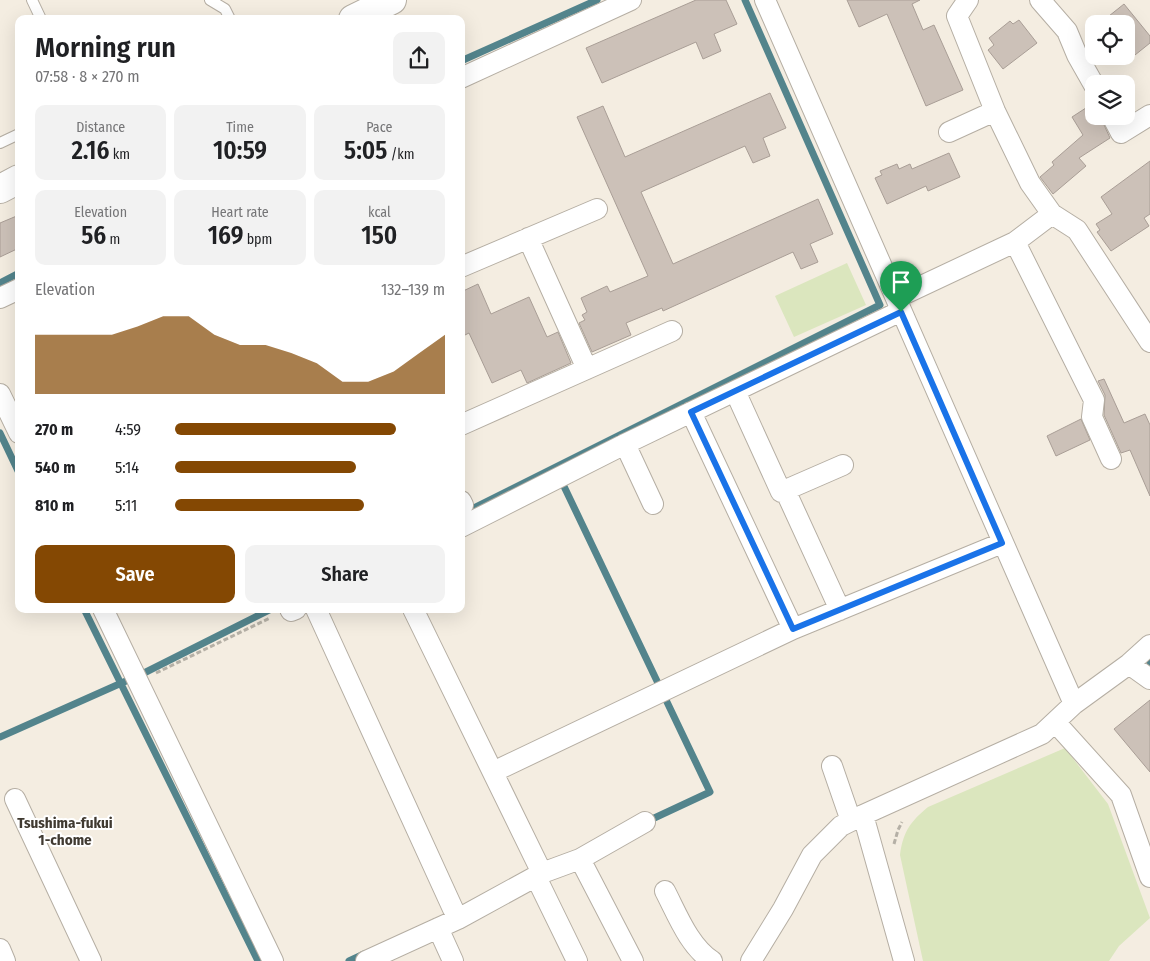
<!DOCTYPE html>
<meta charset="utf-8">
<style>
:root{--surface:#fff;--page:#f2f2f2;--text:#202124;--muted:#757577;--accent:#844803}
body{margin:0;font-family:"Fira Sans Condensed",sans-serif;background:var(--page);color:var(--text);height:100vh;display:flex;flex-direction:column;font-size:19px;white-space:nowrap}
*{box-sizing:border-box;margin:0}
p{font-size:16px;color:var(--muted)}
.icon{flex:none;width:28px;height:28px;fill:none;stroke:currentColor;stroke-width:2;stroke-linecap:round;stroke-linejoin:round}
.map{position:relative;flex:1;overflow:hidden}
.details{position:absolute;left:15px;top:15px;width:450px;height:598px;display:flex;flex-direction:column;background:var(--surface);border-radius:10px;box-shadow:0 5px 20px #0002}
.details>*{flex:none}
.tools{position:absolute;left:1085px;top:15px;display:grid;gap:10px}
.tools a{display:grid;place-items:center;width:50px;height:50px;border-radius:10px;background:var(--surface);box-shadow:0 5px 20px #0002;font-size:25px}
.pin{position:absolute;display:grid;place-items:center;width:42px;height:42px;color:#fff;margin:-51px -21px;border-radius:50% 50% 50% 0;rotate:-45deg;box-shadow:0 0 5px #0007}
.pin .icon{rotate:45deg}
.round{display:grid;place-items:center;flex:none;width:52px;height:52px;border-radius:10px;background:var(--page)}
.overview{display:flex;align-items:center;justify-content:space-between;height:85px;padding:0 20px}
h1{font-size:28px;font-weight:600;line-height:38px}
.stats{display:grid;grid-template-columns:repeat(3,1fr);gap:8px;height:85px;padding:5px 20px}
.stats div{display:grid;align-content:center;border-radius:10px;background:var(--page);text-align:center}
.stats b{font-size:25px;font-weight:600}
.stats small{font-size:14px;font-weight:400}
.stats p{font-size:14px}
.chart{height:140px;padding:10px 20px}
.chart p{display:flex;justify-content:space-between}
.chart svg{width:100%;height:90px;margin-top:5px;fill:var(--accent);opacity:.7}
.button{display:flex;gap:10px;margin-top:auto;padding:10px 20px}
.button a{flex:1;height:58px;border-radius:10px;background:var(--accent);color:#fff;font-size:20px;font-weight:600;line-height:58px;text-align:center}
.button a+a{background:var(--page);color:var(--text)}
ul{padding:0 20px;list-style:none;font-size:16px}
li{display:grid;grid-template-columns:80px 60px 1fr;align-items:center;height:38px}
li i{height:12px;border-radius:6px;background:var(--accent)}
.map>svg:first-child{display:block}
</style>
<div class="map">
<svg width="1150" height="961" viewBox="0 0 1150 961">
<rect width="100%" height="100%" fill="#f4ede1"/>
<!-- green -->
<path fill="#dbe6be" d="M 847,263 L 866,305 L 794,337 L 775,296 Z
M 1065,748 L 1108,804 L 1150,918 L 1119,946 L 1109,961 L 923,961 L 900,855 C 903,832 910,822 928,807 Z"/>
<g fill="none" stroke-linecap="round" stroke-linejoin="round">
<!-- stream -->
<path stroke="#53848c" stroke-width="7" d="M 461,61 L 597,0
M 0,283 L 19,273
M 0,433 L 19,473
M 560,478 L 710,792 L 650,820 L 645,819
M 464,513 L 880,305 L 745,0
M 84,609 L 258,961
M 1150,662 L 1150,664
M 144,673 L 271,609
M 0,737 L 126,681
M 349,961 L 364,954"/>
</g>
<!-- building -->
<path fill="#ccc1b8" stroke="#a99e96" d="M 696,0 L 726,0 L 737,24 L 714,34 L 721,51 L 703,59 L 696,42 L 602,83 L 586,48 Z
M 847,0 L 920,0 L 912,4 L 923,30 L 934,25 L 963,90 L 926,106 L 887,14 L 859,27 Z
M 1124,4 L 1150,36 L 1150,43 L 1135,55 L 1129,48 L 1126,50 L 1126,24 L 1099,24 Z
M 1019,20 L 1037,43 L 1003,69 L 988,50 L 994,45 L 989,38 L 1010,21 L 1013,24 Z
M 770,93 L 786,128 L 763,138 L 770,156 L 753,163 L 745,146 L 641,192 L 673,264 L 818,199 L 833,234 L 810,244 L 818,262 L 801,269 L 793,252 L 663,311 L 662,308 L 626,323 L 631,335 L 592,352 L 579,323 L 585,320 L 582,315 L 587,312 L 581,298 L 607,286 L 610,292 L 648,276 L 577,117 L 603,106 L 625,157 Z
M 1092,104 L 1094,116 L 1100,116 L 1110,138 L 1079,158 L 1086,166 L 1053,194 L 1040,177 L 1054,165 L 1052,162 L 1083,135 L 1072,117 Z
M 949,153 L 960,177 L 928,191 L 926,186 L 887,204 L 875,178 L 882,175 L 880,171 L 897,164 L 899,169 L 910,164 L 912,169 Z
M 1150,161 L 1150,214 L 1144,218 L 1149,226 L 1111,251 L 1097,232 L 1100,230 L 1096,224 L 1112,214 L 1101,197 Z
M 19,215 L 19,248 L 0,257 L 0,223 Z
M 478,284 L 491,314 L 529,297 L 547,337 L 558,332 L 571,363 L 527,383 L 521,370 L 492,383 L 469,333 L 461,337 L 461,292 Z
M 1104,379 L 1124,423 L 1145,414 L 1150,425 L 1150,496 L 1130,450 L 1121,453 L 1104,415 L 1105,395 L 1098,381 Z
M 1081,419 L 1090,440 L 1056,456 L 1047,436 Z
M 1150,700 L 1150,772 L 1114,729 Z"/>
<g fill="none" stroke-linecap="round" stroke-linejoin="round">
<defs>
<path id="lane" d="M 32,0 L 41,19
M 210,0 L 225,9 L 230,19
M 0,143 L 19,134"/>
<path id="street" d="M 765,0 L 1074,704 L 1042,734 L 863,815 L 904,961
M 968,0 L 957,16 L 995,111 L 1030,183 L 1052,214 L 1077,230 L 1150,342
M 1040,0 L 1067,31 L 1077,55 L 1094,85
M 461,78 L 631,0
M 1112,116 L 1121,133 L 1150,115
M 949,132 L 995,111
M 528,238 L 587,369
M 1015,242 L 1094,400 L 1092,417 L 1111,459
M 461,267 L 597,209
M 0,298 L 19,289
M 896,298 L 1015,242 L 1052,214
M 735,391 L 781,492 L 843,465
M 0,394 L 19,433
M 691,412 L 793,629
M 461,425 L 672,331
M 625,444 L 653,504
M 785,490 L 840,610
M 461,501 L 463,505
M 461,527 L 625,444 L 901,311
M 103,609 L 273,961
M 290,609 L 291,611 L 296,609
M 316,609 L 453,909
M 413,609 L 542,873
M 1129,664 L 1150,679
M 1074,704 L 1129,664 L 1150,645
M 1055,722 L 1121,795 L 1150,877
M 832,766 L 851,821
M 493,772 L 793,629 L 1002,543
M 15,799 L 91,961
M 580,859 L 633,961
M 536,877 L 577,961
M 665,891 C 677,914 689,946 712,961
M 438,928 L 453,961
M 0,949 L 5,961
M 366,961 L 458,919 L 542,873 L 580,859 L 645,822
M 751,961 L 783,909 L 812,855 L 841,826 L 863,815"/>
<path id="secondary" d="M 353,19 L 392,0
M 0,189 L 19,179"/>
</defs>
<!-- lane casing -->
<use href="#lane" stroke="#b5aea3" stroke-width="12"/>
<!-- street casing -->
<use href="#street" stroke="#b5aea3" stroke-width="22"/>
<!-- secondary casing -->
<use href="#secondary" stroke="#b5aea3" stroke-width="30"/>
<!-- path -->
<path stroke="#b5b0a6" stroke-width="3" stroke-dasharray="5 2.5" stroke-linecap="butt" d="M 156,673 L 270,618
M 894,844 L 898,830 L 902,822"/>
<!-- lane -->
<use href="#lane" stroke="#fff" stroke-width="10"/>
<!-- street -->
<use href="#street" stroke="#fff" stroke-width="20"/>
<!-- secondary -->
<use href="#secondary" stroke="#fff" stroke-width="28"/>
</g>
<g fill="none" stroke-linecap="round" stroke-linejoin="round">
<defs>
<path id="route" d="M 901,312 L 1002,543 L 793,629 L 691,412 Z"/>
</defs>
<!-- route casing -->
<use href="#route" stroke="#fff" stroke-width="10"/>
<!-- route -->
<use href="#route" stroke="#1a73e8" stroke-width="6"/>
</g>
<g text-anchor="middle" stroke-width="4" stroke-linejoin="round" paint-order="stroke">
<!-- neighbourhood labels -->
<g font-size="15" font-weight="bold" fill="#403a31" stroke="#fff">
<text x="65" y="828">Tsushima-fukui<tspan x="65" dy="17">1-chome</tspan></text>
</g>
</g>
</svg>
<div class="tools">
<a><svg class="icon" aria-label="locate" viewBox="0 0 24 24"><circle cx="12" cy="12" r="6"/><path d="M12 2v4M12 18v4M2 12h4M18 12h4"/></svg></a>
<a><svg class="icon" aria-label="layers" viewBox="0 0 24 24"><path d="M12 4l9 5-9 5-9-5zM3 14l9 5 9-5"/></svg></a>
</div>
<div class="pin" style="left:901px;top:312px;background:#1e9e55"><svg class="icon" aria-label="arrive" viewBox="0 0 24 24"><path d="M6 21V4h12l-3 4 3 4H6"/></svg></div>
<section class="details">
<div class="overview"><div><h1>Morning run</h1><p>07:58 · 8 × 270 m</p></div><a class="round"><svg class="icon" aria-label="share" viewBox="0 0 24 24"><path d="M12 15V3M7 8l5-5 5 5M5 13v7h14v-7"/></svg></a></div>
<div class="stats">
<div><p>Distance</p><b>2.16<small> km</small></b></div>
<div><p>Time</p><b>10:59</b></div>
<div><p>Pace</p><b>5:05<small> /km</small></b></div>
</div>
<div class="stats">
<div><p>Elevation</p><b>56<small> m</small></b></div>
<div><p>Heart rate</p><b>169<small> bpm</small></b></div>
<div><p>kcal</p><b>150</b></div>
</div>
<div class="chart"><p><span>Elevation</span>132–139 m</p>
<svg viewBox="0 0 160 44" preserveAspectRatio="none"><path d="M0 44V15L10 15L20 15L30 15L40 11L50 6L60 6L70 15L80 20L90 20L100 24L110 29L120 38L130 38L140 33L150 24L160 15V44z"/></svg>
</div>
<ul>
<li><b>270 m</b>4:59<i style="width:82%"></i></li>
<li><b>540 m</b>5:14<i style="width:67%"></i></li>
<li><b>810 m</b>5:11<i style="width:70%"></i></li>
</ul>
<div class="button"><a>Save</a><a>Share</a></div>
</section>
</div>
